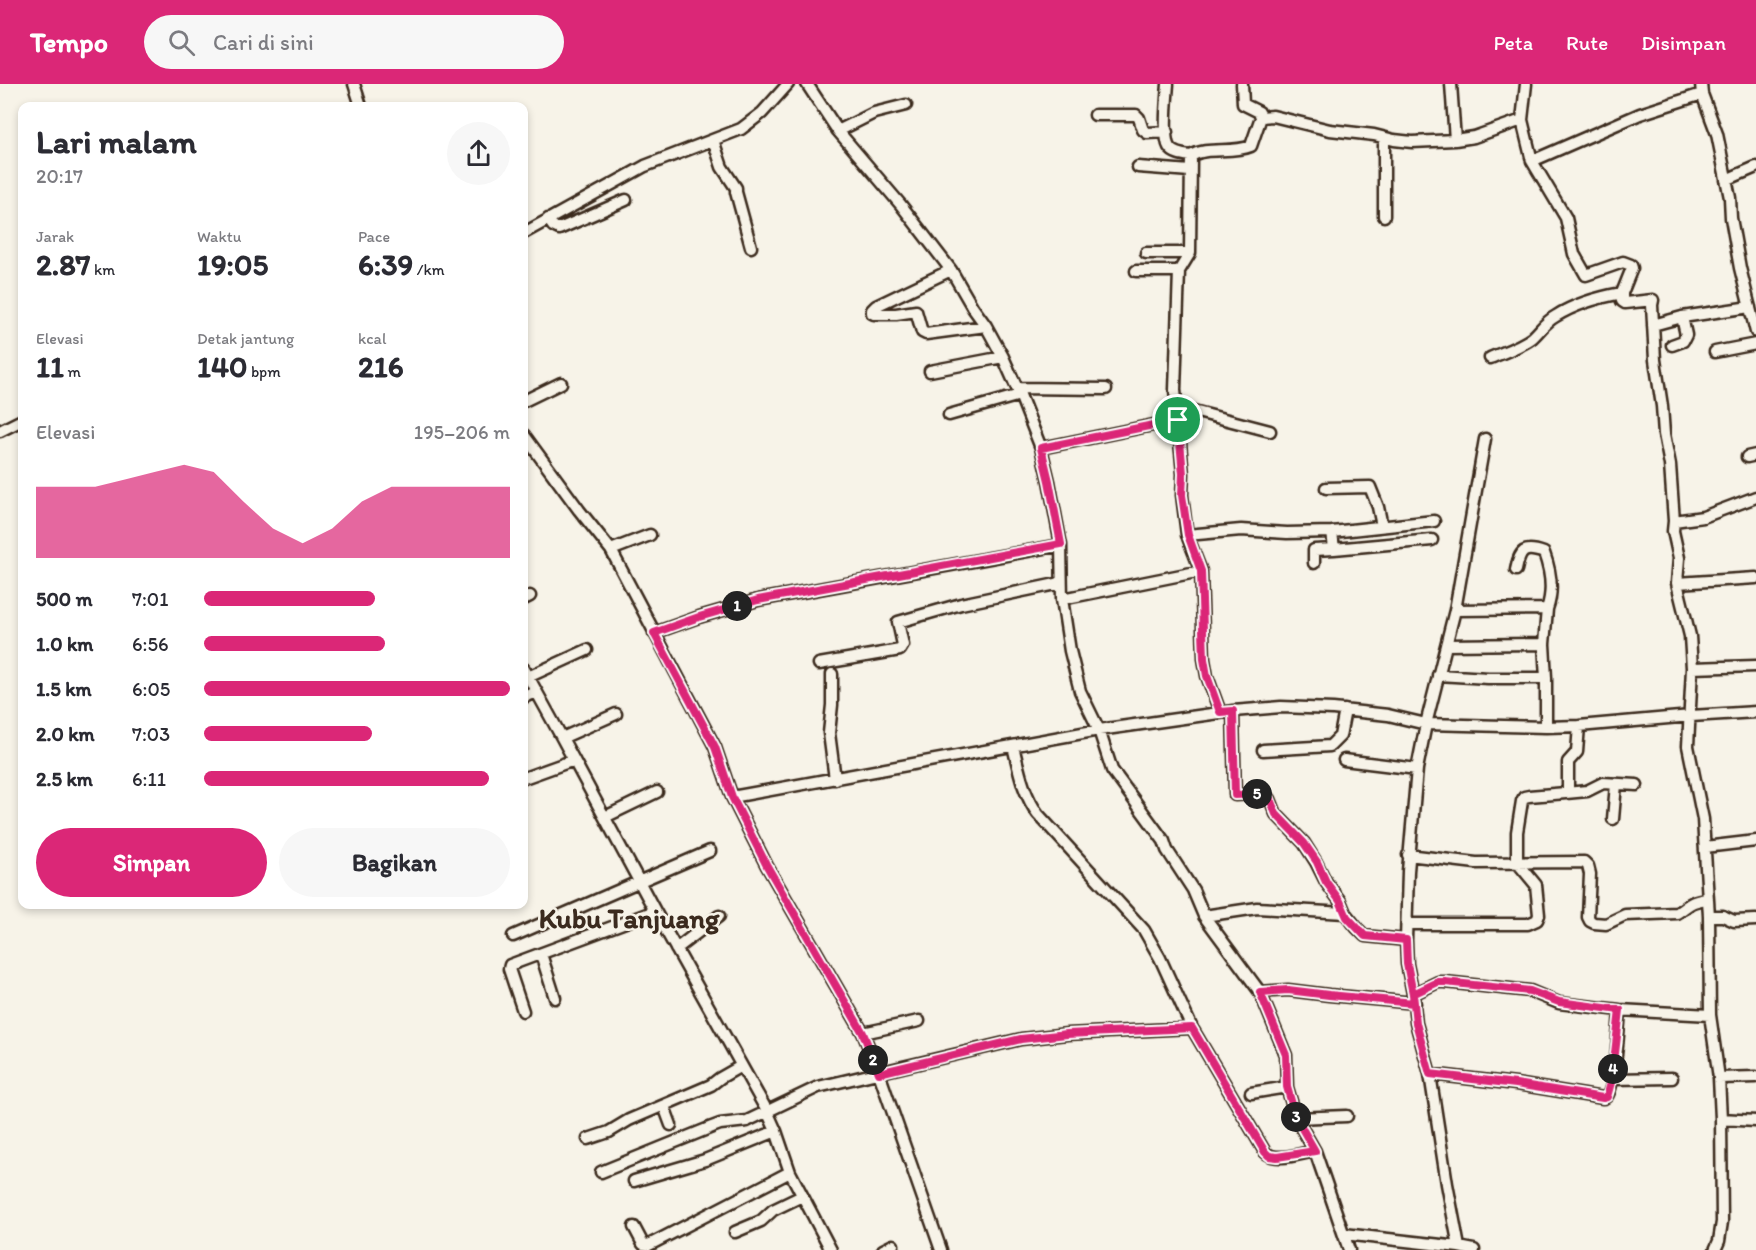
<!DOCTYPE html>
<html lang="id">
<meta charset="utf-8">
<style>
:root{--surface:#fff;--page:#f7f7f7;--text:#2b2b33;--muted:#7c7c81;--accent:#db2777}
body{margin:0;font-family:Itim,sans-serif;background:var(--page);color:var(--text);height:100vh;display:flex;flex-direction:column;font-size:22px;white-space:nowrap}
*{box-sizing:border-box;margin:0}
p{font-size:20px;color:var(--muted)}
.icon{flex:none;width:33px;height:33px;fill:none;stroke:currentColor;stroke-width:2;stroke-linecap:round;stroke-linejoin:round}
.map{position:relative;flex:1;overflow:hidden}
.side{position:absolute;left:18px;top:18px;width:510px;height:807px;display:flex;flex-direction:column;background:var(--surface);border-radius:12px;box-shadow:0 3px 9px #0003}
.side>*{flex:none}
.pin{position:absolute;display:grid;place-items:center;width:51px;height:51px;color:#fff;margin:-26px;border:3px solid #fff;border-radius:50%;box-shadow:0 2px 6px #0007}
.km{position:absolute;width:30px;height:30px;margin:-15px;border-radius:50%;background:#222;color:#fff;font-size:16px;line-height:30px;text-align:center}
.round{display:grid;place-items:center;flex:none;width:63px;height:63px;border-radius:32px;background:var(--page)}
.overview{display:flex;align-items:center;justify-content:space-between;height:102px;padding:0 18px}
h1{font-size:33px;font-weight:800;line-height:45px}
.stats{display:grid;grid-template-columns:repeat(3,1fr);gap:9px;height:102px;padding:6px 18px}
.stats div{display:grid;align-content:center}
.stats b{font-size:30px;font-weight:800}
.stats small{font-size:16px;font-weight:400}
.stats p{font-size:16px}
.chart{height:168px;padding:12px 18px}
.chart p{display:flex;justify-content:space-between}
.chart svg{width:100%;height:108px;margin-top:6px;fill:var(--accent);opacity:.7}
.button{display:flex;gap:12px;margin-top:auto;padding:12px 18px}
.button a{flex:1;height:69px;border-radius:36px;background:var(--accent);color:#fff;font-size:24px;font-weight:800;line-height:69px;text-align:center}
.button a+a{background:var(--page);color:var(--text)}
ul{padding:0 18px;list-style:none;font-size:20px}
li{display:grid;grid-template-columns:96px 72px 1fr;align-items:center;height:45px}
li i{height:15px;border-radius:8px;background:var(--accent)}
header{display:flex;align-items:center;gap:36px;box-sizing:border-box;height:84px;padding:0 30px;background:var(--accent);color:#fff}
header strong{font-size:28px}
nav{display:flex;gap:33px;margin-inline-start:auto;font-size:21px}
.search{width:420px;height:54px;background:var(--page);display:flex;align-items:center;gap:15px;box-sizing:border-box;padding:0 21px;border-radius:33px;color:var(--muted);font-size:22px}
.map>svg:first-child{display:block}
</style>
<header>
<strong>Tempo</strong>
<div class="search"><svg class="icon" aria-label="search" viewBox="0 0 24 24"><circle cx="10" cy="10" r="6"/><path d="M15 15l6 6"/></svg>Cari di sini</div>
<nav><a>Peta</a><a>Rute</a><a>Disimpan</a></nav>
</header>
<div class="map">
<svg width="1756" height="1166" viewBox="0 0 1756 1166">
<rect width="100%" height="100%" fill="#f7f3e8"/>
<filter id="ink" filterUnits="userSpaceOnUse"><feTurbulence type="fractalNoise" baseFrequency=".0167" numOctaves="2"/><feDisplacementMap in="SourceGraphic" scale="12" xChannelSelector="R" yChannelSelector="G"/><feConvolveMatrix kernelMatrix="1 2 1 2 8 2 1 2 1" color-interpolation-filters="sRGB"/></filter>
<g filter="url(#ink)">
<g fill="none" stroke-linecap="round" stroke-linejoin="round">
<defs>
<path id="minor" d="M 354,0 L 361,22
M 807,0 L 838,47 L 901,121 L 951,186 L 973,224 L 986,242 L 1003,273 L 1020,311 L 1041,364 L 1049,397 L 1061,461 L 1062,515 L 1070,567 L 1080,607 L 1099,646 L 1112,686 L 1164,757 L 1167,766 L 1193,806 L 1204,832 L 1260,908 L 1286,971 L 1287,1003 L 1296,1034 L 1315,1067 L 1349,1166
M 1168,0 C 1167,13 1163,53 1169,63 C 1173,70 1183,71 1191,72 C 1206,62 1232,70 1251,62 L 1261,33 L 1273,32 L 1330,46 L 1374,51 L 1394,56 L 1412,58 L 1455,56 L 1474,53 L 1522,36
M 1242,0 L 1243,20 L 1259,28 L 1261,33
M 1451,0 L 1455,56
M 1526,0 L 1522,36 L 1532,77 L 1566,134 L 1574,170 L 1586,191 L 1623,178 L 1631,181 L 1632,184 L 1622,209 L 1622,217 L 1625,219 L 1653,216 L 1652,221 L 1655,276 L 1662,322 L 1664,350 L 1670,381 L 1674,437 L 1673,447 L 1679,474 L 1677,499 L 1690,552 L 1692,584 L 1688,662 L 1703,735 L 1704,752 L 1709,832 L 1710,931 L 1719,994 L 1721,1035 L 1722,1138 L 1719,1157 L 1715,1166
M 1701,0 L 1702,10 L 1717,50 L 1730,114 L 1731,134 L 1740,184 L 1756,248
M 1095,31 L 1136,31 L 1139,34 L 1143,46 L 1147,49 L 1167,48
M 838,47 L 874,29 L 906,21
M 1384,54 L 1384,132
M 713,56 L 722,83 L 736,104 L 736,108 L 751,163
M 1191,72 L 1190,169 L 1179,187 L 1175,306 L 1183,390 L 1182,411 L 1187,451 L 1201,487 L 1204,575 L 1207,592 L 1220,628
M 1532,77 L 1640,30 L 1702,10
M 1138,83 L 1190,87
M 1726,96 L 1756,83
M 548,135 L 553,142 L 559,145 L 626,116
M 524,149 L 645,82 L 741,45 L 762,29 L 788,0
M 1146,169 L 1190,169
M 951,186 L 876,222 L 872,226 L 872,229 L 874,230 L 896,230 L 916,227 L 922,248 L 926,250 L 986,242
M 1136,187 L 1179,187
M 1653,241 L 1682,233 L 1750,223
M 1672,261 L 1683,257 L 1686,251 L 1682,233
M 1715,268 L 1756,260
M 1490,274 C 1504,268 1520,263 1532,254 C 1540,247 1545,238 1556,232 C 1575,220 1600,213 1622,209
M 930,287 L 1003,273
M 1017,304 L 1106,305
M 524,317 L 561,299
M 1178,323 L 1270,347
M 949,331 L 1020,311
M 0,347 L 22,336
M 524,351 L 579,426 L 611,466 L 715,663 L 732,713 L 767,782 L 863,949 L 879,989 L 941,1166
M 1041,364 L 1178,336
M 1747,373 L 1756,371
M 1326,404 L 1370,403 L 1378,423 L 1382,442
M 1674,437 L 1703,433 L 1756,413
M 1332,448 L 1334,465 L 1432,456
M 1187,451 L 1241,446 L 1287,449 L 1332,448 L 1434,437
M 611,466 L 650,451
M 1314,479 L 1314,466 L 1334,465
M 1516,486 C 1520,466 1524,462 1544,469 C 1551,488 1554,506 1547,525
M 1677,499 L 1756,494
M 524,515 L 530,512
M 1062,515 L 1201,487
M 1455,526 L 1547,525 L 1544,560 L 1546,594 L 1546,643
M 654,549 L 699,533 L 758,516 L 1061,461
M 1446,561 L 1544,560
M 819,580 L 900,566 L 903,561 L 898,538 L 961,520 L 1061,499
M 1692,584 L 1756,582
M 524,585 L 562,654 L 655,827 L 767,1027 L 776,1047 L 790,1088 L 831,1166
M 832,590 L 832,621 L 829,649 L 835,695
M 1438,591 L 1488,594 L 1546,594
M 528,593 L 587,566
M 524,613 L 536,608
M 1233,627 L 1235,711 L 1260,710 L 1270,715 L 1276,730 L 1304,759 L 1316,778 L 1326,798 L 1340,817 L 1345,829
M 562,654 L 616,630
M 1013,662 C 1019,686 1023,710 1038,730 L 1144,846 L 1160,874 L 1192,944 L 1265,1068 C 1276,1079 1301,1069 1315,1067
M 1263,666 L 1330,662 L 1340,652 L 1345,626
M 1344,676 L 1417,685
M 524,694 L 574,676
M 1566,709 L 1587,707 L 1603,699 L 1637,701
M 732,713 L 1099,646 L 1233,627 L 1281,623 L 1333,625 L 1388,631 L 1426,640 L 1546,643 L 1579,642 L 1691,632 L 1756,628
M 605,733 L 657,708
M 1613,735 L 1616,700
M 1705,763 L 1756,757
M 1408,771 L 1476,779 L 1584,778 L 1588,782 L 1590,790 L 1588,833 L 1590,837 L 1594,839 L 1606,840 L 1625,831 L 1677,829 C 1690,821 1688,818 1706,815
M 1204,832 L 1257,824 L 1345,829 L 1357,844 L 1365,852 L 1406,856
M 1709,832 L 1723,832 L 1734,837 L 1756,836
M 1407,840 L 1528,840 L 1537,836 L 1539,831 L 1536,801 L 1517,778 L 1517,748 L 1522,717 L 1524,713 L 1529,712 L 1566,709 L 1568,706 L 1568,678 L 1577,668 L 1579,642
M 513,852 L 710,767
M 676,865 L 719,832
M 541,870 L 555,914
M 1260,908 L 1288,906 L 1329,911 L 1415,919
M 1413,910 L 1438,898 L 1445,898 L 1530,907 L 1559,919 L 1620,926 L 1710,931
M 523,927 L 509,885 L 510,881 L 655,827
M 863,949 L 919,937
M 1430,990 L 1516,1000 L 1603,1014 C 1604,1014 1606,1013 1607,1012 C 1615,1004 1619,940 1620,926
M 1719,994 L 1756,993
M 1612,995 L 1672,994
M 1251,1009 L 1287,1003
M 664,1022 L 671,1041
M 1296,1034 L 1347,1032
M 1721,1035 L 1756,1037
M 588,1055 L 609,1048 L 629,1036 L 711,1001 L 720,994 L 741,982
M 601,1088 L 712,1043 L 720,1040 L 747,1037 L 818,1003 L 1021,955 L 1067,950 L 1192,944
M 634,1097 L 705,1076 L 776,1047
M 634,1143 L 643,1160 L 649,1161 L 790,1088
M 735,1148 L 761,1137 L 773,1126 L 802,1112
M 1344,1150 L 1459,1163 L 1474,1166
M 1459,1163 L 1447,1100 L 1430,990 L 1416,939 L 1413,910 L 1407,880 L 1406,856 L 1408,787 L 1417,685 L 1426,640 L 1455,526 L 1485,355
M 883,1166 L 893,1161"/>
</defs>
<!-- minor casing -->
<use href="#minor" stroke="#3b2a1e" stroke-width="15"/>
<!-- minor -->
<use href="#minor" stroke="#f7f3e8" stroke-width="10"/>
</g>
</g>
<g fill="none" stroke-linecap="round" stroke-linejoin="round" filter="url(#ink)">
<defs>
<path id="route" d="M 1178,336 L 1041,364 L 1049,397 L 1061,460 L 758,516 L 699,533 L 654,549 L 715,663 L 732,713 L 767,782 L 863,949 L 879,989 L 1021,955 L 1067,950 L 1192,944 L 1265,1068 L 1269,1072 L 1277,1073 L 1315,1067 L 1296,1034 L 1287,1003 L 1286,971 L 1260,908 L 1288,906 L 1329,911 L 1414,919 L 1413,910 L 1438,898 L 1445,898 L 1530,907 L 1559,918 L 1620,926 L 1612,995 L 1607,1013 L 1603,1014 L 1516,1000 L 1430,990 L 1416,939 L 1413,910 L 1407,880 L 1406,856 L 1365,852 L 1347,833 L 1340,817 L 1326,798 L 1317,778 L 1304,759 L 1276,730 L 1270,715 L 1260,710 L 1235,711 L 1233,627 L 1220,628 L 1207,592 L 1204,575 L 1201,487 L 1188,451 L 1182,411 L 1183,390 L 1178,336"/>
</defs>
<!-- route casing -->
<use href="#route" stroke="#fff" stroke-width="12"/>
<!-- route -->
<use href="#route" stroke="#db2777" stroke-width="8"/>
</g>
<g text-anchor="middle" stroke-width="5" stroke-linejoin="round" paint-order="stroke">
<!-- quarter labels -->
<g font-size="28" font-weight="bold" fill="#3b2a1e" stroke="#f7f3e8">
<text x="629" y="844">Kubu Tanjuang</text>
</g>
</g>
</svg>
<div class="pin" style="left:1178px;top:336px;background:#1e9e55"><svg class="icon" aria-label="arrive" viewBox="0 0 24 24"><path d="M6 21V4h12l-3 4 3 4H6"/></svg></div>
<b class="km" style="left:737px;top:522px">1</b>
<b class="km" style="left:873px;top:976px">2</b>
<b class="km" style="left:1296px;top:1033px">3</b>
<b class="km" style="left:1613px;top:985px">4</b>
<b class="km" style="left:1257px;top:710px">5</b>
<section class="side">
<div class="overview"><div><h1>Lari malam</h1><p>20:17</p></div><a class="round"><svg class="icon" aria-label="share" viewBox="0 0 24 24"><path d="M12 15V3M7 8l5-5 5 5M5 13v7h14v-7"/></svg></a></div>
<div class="stats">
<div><p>Jarak</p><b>2.87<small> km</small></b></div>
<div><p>Waktu</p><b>19:05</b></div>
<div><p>Pace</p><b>6:39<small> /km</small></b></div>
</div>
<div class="stats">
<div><p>Elevasi</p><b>11<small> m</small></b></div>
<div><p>Detak jantung</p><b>140<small> bpm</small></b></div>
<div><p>kcal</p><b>216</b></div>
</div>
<div class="chart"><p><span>Elevasi</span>195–206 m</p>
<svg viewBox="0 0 160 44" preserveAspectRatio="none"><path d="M0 44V15L10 15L20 15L30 12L40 9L50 6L60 9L70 21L80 32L90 38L100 32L110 21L120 15L130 15L140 15L150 15L160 15V44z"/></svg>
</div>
<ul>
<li><b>500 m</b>7:01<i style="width:56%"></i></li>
<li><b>1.0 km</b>6:56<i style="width:59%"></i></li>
<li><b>1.5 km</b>6:05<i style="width:100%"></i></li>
<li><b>2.0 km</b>7:03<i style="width:55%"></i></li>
<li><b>2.5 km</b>6:11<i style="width:93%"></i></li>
</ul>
<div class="button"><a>Simpan</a><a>Bagikan</a></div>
</section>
</div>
